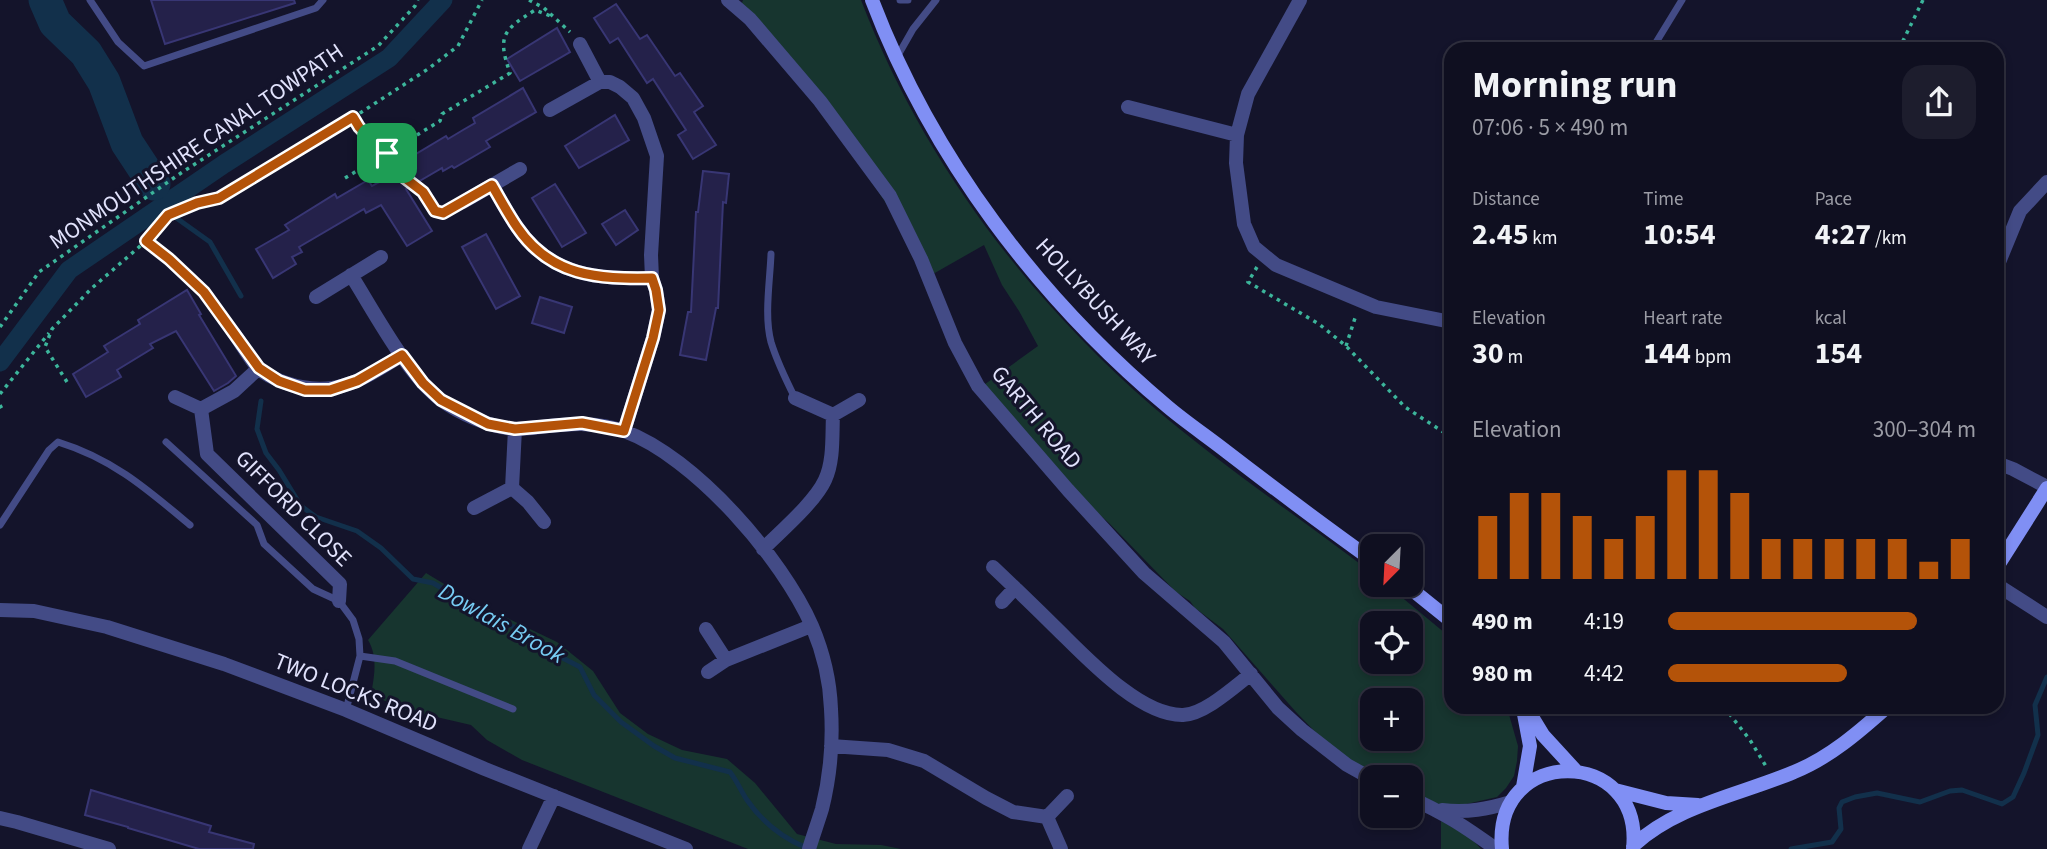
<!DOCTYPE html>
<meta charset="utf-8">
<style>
:root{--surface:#0f0f20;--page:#1d1d2d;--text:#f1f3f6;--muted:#9b9ca5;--line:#2f2f3e;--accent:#b45309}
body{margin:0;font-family:"Source Sans 3",sans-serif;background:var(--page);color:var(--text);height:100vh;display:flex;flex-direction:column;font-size:26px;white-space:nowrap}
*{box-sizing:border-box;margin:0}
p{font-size:23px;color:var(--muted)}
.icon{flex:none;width:38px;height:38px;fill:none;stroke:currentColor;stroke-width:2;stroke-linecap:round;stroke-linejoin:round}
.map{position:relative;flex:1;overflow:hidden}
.drawer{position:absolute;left:1444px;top:42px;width:560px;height:672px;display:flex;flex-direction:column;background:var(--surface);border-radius:21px;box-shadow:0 4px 10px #0003,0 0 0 2px var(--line)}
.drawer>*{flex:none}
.needle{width:46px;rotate:204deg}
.fabs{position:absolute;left:1360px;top:534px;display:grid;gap:14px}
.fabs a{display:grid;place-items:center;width:63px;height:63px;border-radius:14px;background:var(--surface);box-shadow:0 4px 10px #0003,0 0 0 2px var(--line);font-size:35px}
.pin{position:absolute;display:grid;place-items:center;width:60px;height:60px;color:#fff;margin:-30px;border-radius:14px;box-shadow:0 4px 10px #0006}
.round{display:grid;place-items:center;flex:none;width:74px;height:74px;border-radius:21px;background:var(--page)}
.overview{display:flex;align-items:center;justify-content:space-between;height:119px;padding:0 28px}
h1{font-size:38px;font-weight:700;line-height:52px}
.metrics{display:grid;grid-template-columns:repeat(3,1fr);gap:10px;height:119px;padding:7px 28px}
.metrics div{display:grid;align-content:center}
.metrics b{font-size:30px;font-weight:700}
.metrics small{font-size:19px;font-weight:400}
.metrics p{font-size:19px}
.chart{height:196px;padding:14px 28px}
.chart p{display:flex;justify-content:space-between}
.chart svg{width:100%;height:126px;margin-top:7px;stroke:var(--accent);stroke-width:6}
ul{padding:0 28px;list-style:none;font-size:23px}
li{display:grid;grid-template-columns:112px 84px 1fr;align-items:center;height:52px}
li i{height:18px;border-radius:9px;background:var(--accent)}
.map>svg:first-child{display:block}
</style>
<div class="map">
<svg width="2047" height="849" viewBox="0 0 2047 849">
<rect width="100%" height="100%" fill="#14142b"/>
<!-- green -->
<path fill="#17352f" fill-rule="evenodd" d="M 743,0 L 861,0 C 922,159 1024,294 1152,406 C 1222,466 1299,517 1372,573 L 1372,584 L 1387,585 L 1451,638 L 1451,707 L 1505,707 L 1508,711 L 1518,746 L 1517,761 L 1514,776 L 1506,788 L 1497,797 L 1462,805 L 1437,804 L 1411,796 L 1410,777 L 1376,777 L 1327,744 L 1296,712 L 1223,629 L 1195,608 L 1190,601 L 1176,592 L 1109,523 L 1084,501 L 981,387 L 1038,346 L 1019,311 L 1002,285 L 984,245 L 933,274 L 830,119 L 745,22 L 737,16 ZM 1372,623 L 1410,623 L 1410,662 L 1372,662 ZM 1372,700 L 1410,700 L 1410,738 L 1372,738 Z
M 426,573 L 474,602 L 557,642 L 593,671 L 620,713 L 648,734 L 682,750 L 727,759 L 755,783 L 797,834 L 836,844 L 881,845 L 901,849 L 748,849 L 522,760 L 487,740 L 471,725 L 402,709 L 381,699 L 372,689 C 375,672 377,655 368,640 Z
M 1441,821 L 1470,837 L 1481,849 L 1441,849 Z"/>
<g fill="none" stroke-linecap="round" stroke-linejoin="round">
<!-- stream -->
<path stroke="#12304b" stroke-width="5" d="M 175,217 L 210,242 L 241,296
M 261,401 L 257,429 L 266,453 L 279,470 L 301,506 L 316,517 L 357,531 L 381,548 L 413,579 L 433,583 L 483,612 L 524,632 L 553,653 L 580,667 L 594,695 L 621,722 L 654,746 L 675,758 L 730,772 C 737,781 741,791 747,800 C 763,823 782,838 807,848
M 1791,849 L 1832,842 L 1841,829 L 1839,808 L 1842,802 L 1855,797 L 1877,793 L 1920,802 L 1950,791 L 1962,790 L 2002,804 L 2013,797 L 2024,773 L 2038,735 L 2035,705 L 2047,677"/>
<!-- canal -->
<path stroke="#12304b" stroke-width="19" d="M 0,362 L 69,270 L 224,164 L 389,58 L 443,0"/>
<!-- river -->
<path stroke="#12304b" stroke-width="33" d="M 45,0 L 55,23 L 86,53 L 104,82 L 127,143 L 154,184"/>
</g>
<!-- building -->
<path fill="#24214a" stroke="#383674" stroke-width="2" d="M 151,0 L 294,0 L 295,3 L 165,44 Z
M 616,4 L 640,39 L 647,35 L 675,76 L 680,73 L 703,106 L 694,112 L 716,145 L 693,159 L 678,135 L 686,130 L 653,79 L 647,83 L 618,38 L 610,43 L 594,18 Z
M 557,28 L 570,52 L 520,81 L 507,59 Z
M 523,88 L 536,112 L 486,141 L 490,147 L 454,168 L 452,166 L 443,171 L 442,168 L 406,189 L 432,231 L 407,246 L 381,205 L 366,213 L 364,209 L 299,247 L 302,252 L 292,257 L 296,264 L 273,278 L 256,249 L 289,230 L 285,225 L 335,194 L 337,198 L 368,180 L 372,186 L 404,169 L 401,163 L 446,136 L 448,139 L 463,130 L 475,123 L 473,118 Z
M 615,115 L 629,140 L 579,168 L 565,146 Z
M 703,171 L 729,174 L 726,203 L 723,202 L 718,308 L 716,308 L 706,360 L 680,355 L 688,312 L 691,312 L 696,212 L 698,212 Z
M 555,184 L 586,233 L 562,247 L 532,198 Z
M 625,210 L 638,230 L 616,245 L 602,224 Z
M 486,234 L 520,296 L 496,309 L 462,247 Z
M 187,290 L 201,314 L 199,315 L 236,376 L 228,383 L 214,391 L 176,331 L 150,344 L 153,348 L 117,370 L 121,377 L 86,397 L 73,374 L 108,352 L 104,346 L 140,324 L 138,320 Z
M 540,297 L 572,307 L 564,333 L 532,323 Z
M 91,790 L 211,826 L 209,832 L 254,844 L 253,849 L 199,849 L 128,828 L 128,827 L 85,815 Z"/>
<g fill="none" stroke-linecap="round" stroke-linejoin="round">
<!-- path -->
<path stroke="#3cb59b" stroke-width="3.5" stroke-dasharray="3.5 5" stroke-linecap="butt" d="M 529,0 L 544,8 L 570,32
M 1899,49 L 1923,0
M 353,117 C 361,130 373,146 387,153 L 440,121 L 442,114 L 510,73 C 497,36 503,30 535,10 L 553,17
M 345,178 L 387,153 L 401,175 L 413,184
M 146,241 C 179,266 201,287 225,321
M 1257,267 L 1248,282 L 1319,324 L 1346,346 L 1405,407 L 1451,437
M 0,327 L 39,272 L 181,173 L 378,46 L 415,6 L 418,0
M 1346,346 L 1356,315
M 67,382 L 45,347 L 52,329 L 92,288 L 146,241 L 168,215 L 197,203 L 219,198 L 323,137 L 428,69 L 458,46 L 482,0
M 0,394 L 49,333
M 0,405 L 2,409
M 1724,707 L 1750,740 L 1767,768"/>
<!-- lane -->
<path stroke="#434b86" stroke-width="7" d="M 90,0 L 118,42 L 144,66 L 316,8 L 323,0
M 900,0 L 908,0
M 1652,49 L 1682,0
M 897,57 L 913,29 L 936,0
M 423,192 L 435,211 L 443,213 L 463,202
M 771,254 C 770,281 764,316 771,342 C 777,362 786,380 795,398
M 166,442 L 257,525 L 264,544 L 313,589 L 339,601 L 353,620 L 359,639 L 360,656 L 346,710
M 0,525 L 49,450 L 58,442 C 113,459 147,489 190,525
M 360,656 L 395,661 L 513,709"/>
<!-- street -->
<path stroke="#434b86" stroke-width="14" d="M 728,0 L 750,19 L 820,101 L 890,196 L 921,259 L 955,343 L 978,386 L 1068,490 L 1144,573 L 1224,642 L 1278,708 L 1302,730 L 1347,765 L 1372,779
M 1300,0 L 1248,94 L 1237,135 L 1236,163 L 1244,224 L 1254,247 L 1276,265 L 1376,307 L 1451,322
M 580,44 L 600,82
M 1128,107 L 1237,135
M 550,110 L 600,82 L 610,82 L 620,87 L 633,98 L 644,118 L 657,156 L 651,255 L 652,278 L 656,290 L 659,310 L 653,338 L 624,431
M 492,185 C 500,199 508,214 517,227 C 551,277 598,279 652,278
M 463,202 L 520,169
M 1997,267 L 2020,211 L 2047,182
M 351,275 C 375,313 406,373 441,400 C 460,414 490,427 514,429 C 522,429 532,428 540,427 C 569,424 596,421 624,431 C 695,457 782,558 812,626 C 823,652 830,681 831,709 C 833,741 830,777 822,809 C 818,822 813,836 809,849
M 316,297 L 381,257
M 233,332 C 241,343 249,358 258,368 C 265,375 277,380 286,383 C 334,399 362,380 402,355
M 175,397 L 201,409 L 207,454 L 340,584 L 339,601
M 795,398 L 833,415 L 859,400
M 201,409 L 234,391 L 259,368
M 515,429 L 512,488 L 528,502 L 544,522
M 1997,463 L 2013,469 L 2047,487
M 474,508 L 512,488
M 763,549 C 781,531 815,502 825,480 C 834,461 832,435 833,415
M 993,567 C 1013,586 1034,606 1054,626 C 1084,655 1139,716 1183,715 C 1205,714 1234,687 1251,674
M 1997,585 L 2047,617
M 1002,602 L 1015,588
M 0,610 L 34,611 L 107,627 L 224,664 L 346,710 L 485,769 L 686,849
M 706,629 L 726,660 L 811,626
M 708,672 L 726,660
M 831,746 L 888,750 L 924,761 L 986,798 L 1013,812 L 1047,817 L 1067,796
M 1410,798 C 1443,812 1467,828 1496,849
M 1442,810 C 1467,813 1488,809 1511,802
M 1047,817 L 1061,849
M 0,818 L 17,822 L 109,849
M 529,849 L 554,796"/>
<!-- secondary -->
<path stroke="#808ff4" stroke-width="14" d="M 872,0 C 932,158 1039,299 1168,407 C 1187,423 1208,437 1227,452 C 1275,489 1323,525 1372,560
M 1997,567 L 2047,488
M 1405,584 L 1451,621
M 1526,707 L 1543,735 L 1576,771
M 1523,787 L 1530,746 L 1523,709
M 1615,790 L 1666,803 L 1698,805
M 1633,846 C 1677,805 1740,795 1794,772 C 1829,758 1859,732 1887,707
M 1502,849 C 1492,745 1644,746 1633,849"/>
</g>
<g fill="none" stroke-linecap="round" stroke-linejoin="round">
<defs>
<path id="route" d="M 353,117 L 359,127 L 380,149 L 387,153 L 401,175 L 423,192 L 435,211 L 443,213 L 492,185 C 500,199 508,214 517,227 C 551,277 598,279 652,278 L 656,290 L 659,310 L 653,338 L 624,431 L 582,423 L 515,429 L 488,424 L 441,400 L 423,383 L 402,355 L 357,381 L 330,390 L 305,390 L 279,381 L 259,368 L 204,292 L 169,259 L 146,241 L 168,215 L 197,203 L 219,198 Z"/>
</defs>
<!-- route casing -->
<use href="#route" stroke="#fff" stroke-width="14"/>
<!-- route -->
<use href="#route" stroke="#b45309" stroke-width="9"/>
</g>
<g text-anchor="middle" stroke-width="6" stroke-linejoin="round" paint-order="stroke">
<!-- street labels -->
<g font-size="23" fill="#e1e2fc" stroke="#14142b">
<text transform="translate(196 146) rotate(-34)" y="8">MONMOUTHSHIRE CANAL TOWPATH</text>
<text transform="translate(1096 301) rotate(47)" y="8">HOLLYBUSH WAY</text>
<text transform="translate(1037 417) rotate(50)" y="8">GARTH ROAD</text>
<text transform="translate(294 508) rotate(45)" y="8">GIFFORD CLOSE</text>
<text transform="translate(356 692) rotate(22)" y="8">TWO LOCKS ROAD</text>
</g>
<!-- water labels -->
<g font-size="24" font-style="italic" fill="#77cdf4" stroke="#14142b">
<text transform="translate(502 623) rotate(29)" y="8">Dowlais Brook</text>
</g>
</g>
</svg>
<div class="fabs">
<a><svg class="needle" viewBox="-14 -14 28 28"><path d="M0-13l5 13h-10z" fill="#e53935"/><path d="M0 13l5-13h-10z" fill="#9b9ca5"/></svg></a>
<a><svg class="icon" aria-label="locate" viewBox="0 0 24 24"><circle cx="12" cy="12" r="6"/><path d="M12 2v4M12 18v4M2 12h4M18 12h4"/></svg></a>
<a>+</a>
<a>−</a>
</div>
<div class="pin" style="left:387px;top:153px;background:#1e9e55"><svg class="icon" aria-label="arrive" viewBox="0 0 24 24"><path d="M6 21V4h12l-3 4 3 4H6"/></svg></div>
<section class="drawer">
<div class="overview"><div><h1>Morning run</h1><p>07:06 · 5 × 490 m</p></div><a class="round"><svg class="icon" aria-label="share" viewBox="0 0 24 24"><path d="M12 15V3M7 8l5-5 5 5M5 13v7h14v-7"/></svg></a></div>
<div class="metrics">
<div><p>Distance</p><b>2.45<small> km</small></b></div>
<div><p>Time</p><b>10:54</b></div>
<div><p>Pace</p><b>4:27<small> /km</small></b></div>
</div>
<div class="metrics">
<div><p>Elevation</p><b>30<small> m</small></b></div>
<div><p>Heart rate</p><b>144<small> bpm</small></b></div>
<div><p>kcal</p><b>154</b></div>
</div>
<div class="chart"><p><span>Elevation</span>300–304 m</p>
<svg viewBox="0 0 160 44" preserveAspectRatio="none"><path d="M5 44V22M15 44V14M25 44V14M35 44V22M45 44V30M55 44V22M65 44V6M75 44V6M85 44V14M95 44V30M105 44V30M115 44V30M125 44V30M135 44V30M145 44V38M155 44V30"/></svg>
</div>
<ul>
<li><b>490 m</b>4:19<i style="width:81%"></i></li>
<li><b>980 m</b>4:42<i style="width:58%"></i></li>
</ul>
</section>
</div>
